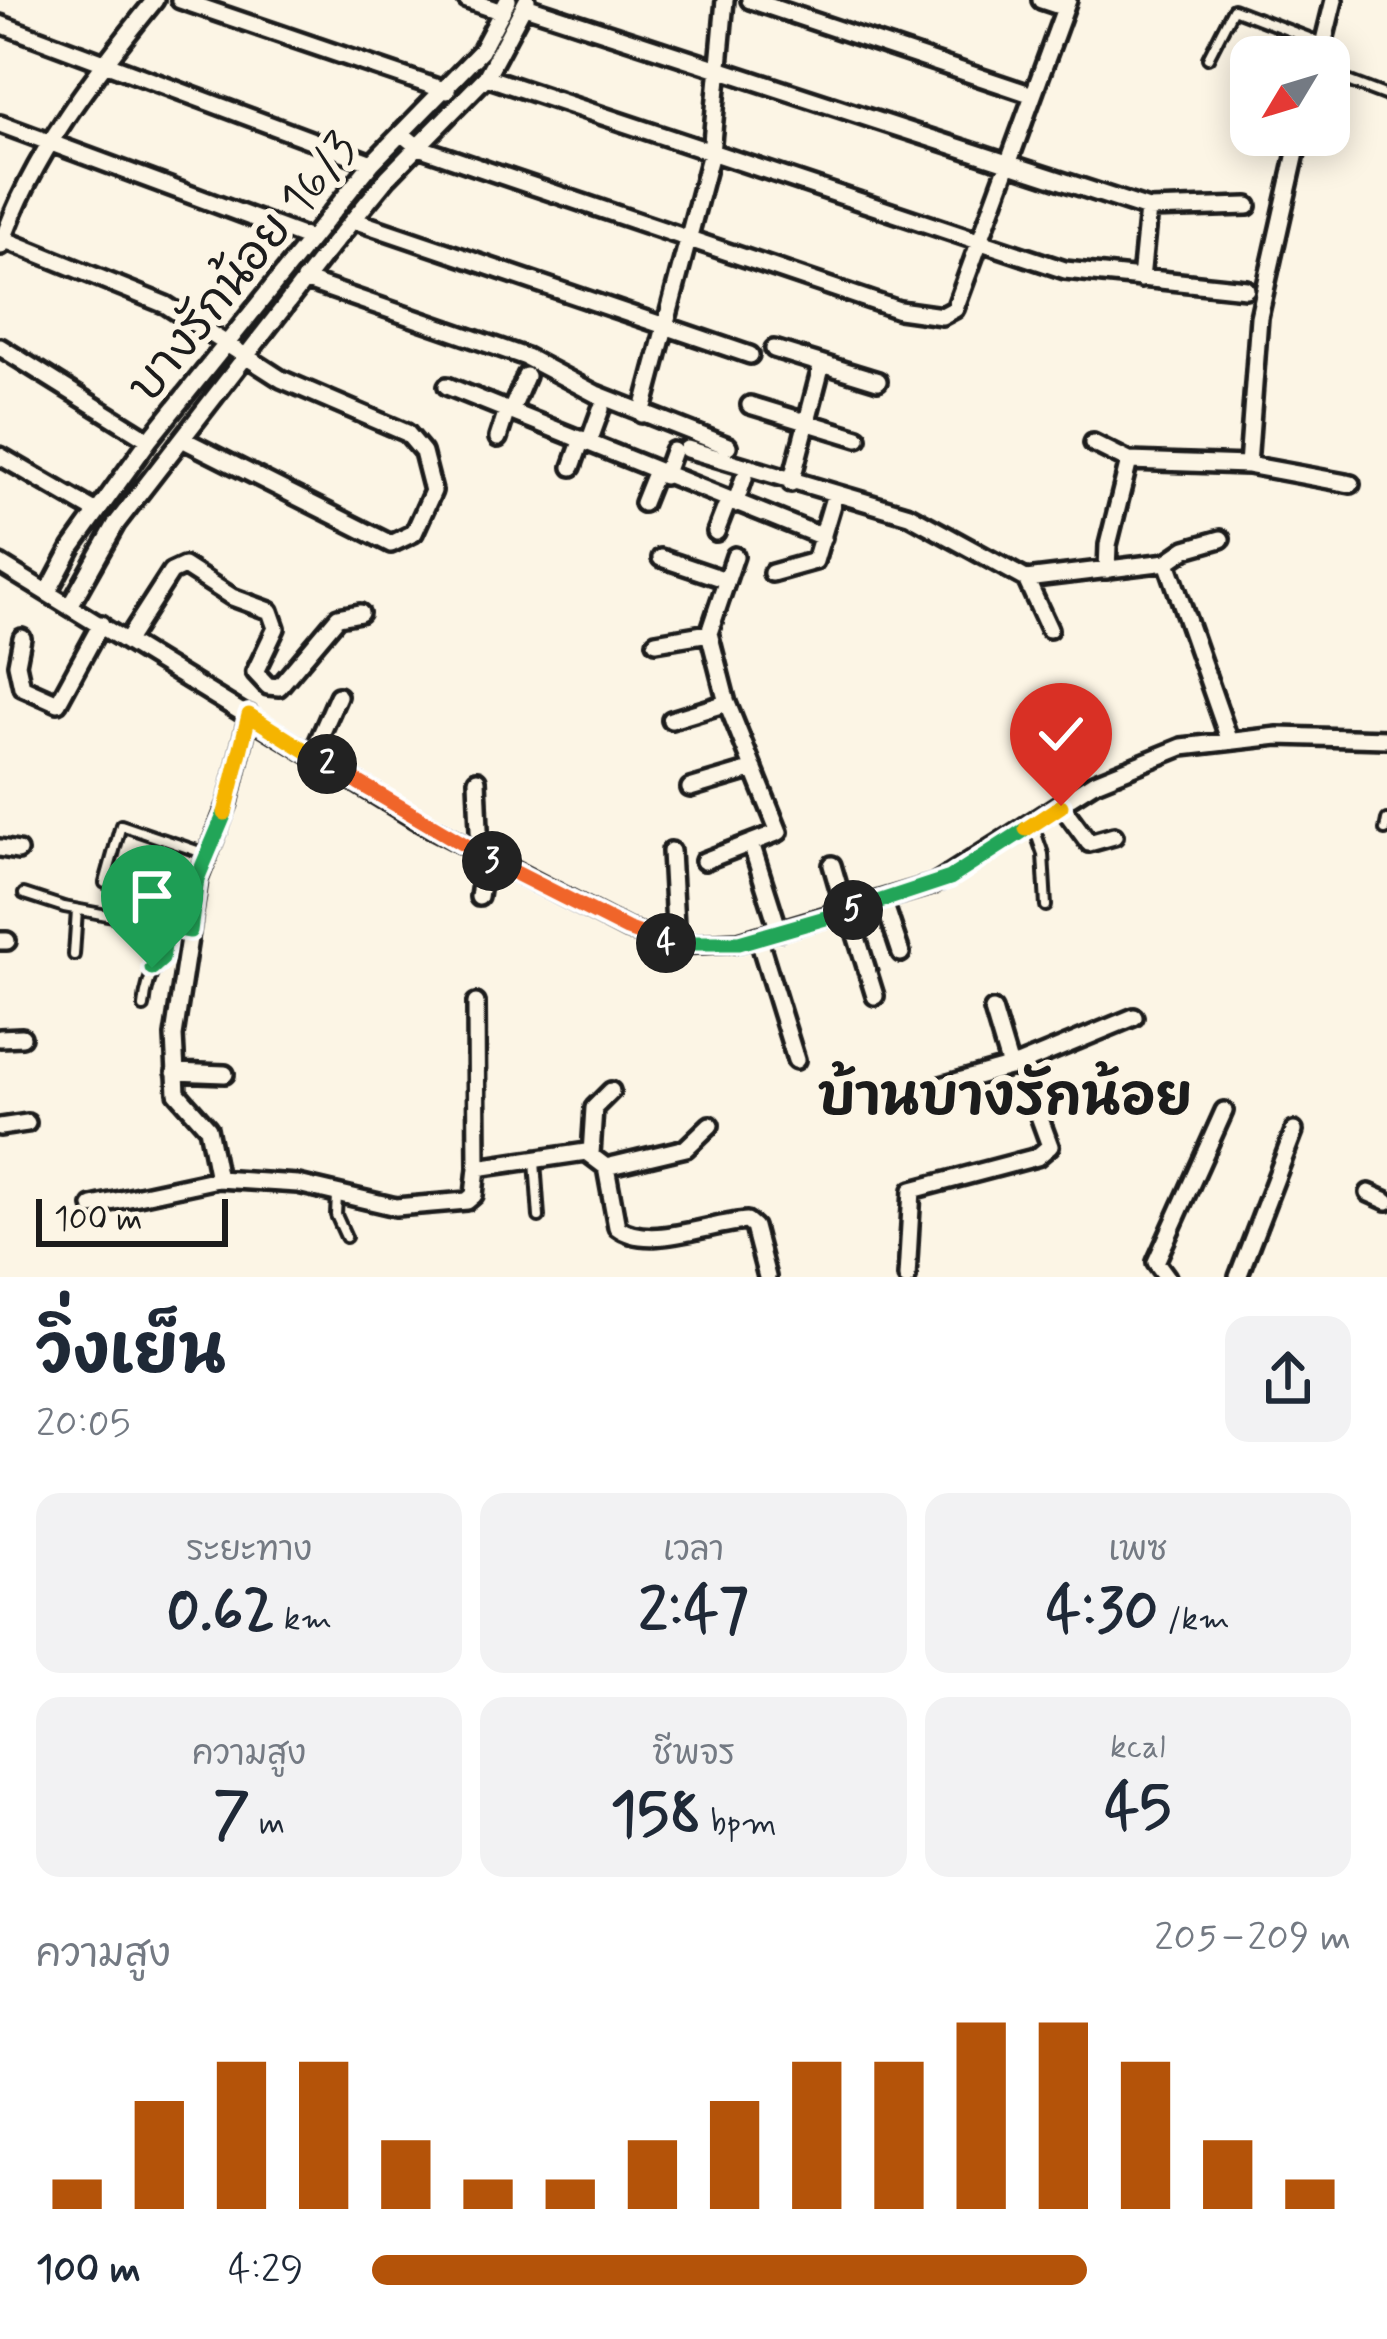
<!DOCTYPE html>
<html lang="th">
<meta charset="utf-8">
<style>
:root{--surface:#fff;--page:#f2f2f3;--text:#1f2937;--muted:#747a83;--accent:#b45309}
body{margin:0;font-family:Mynerve,"Playpen Sans Thai",sans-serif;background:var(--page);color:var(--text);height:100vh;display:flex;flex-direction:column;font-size:45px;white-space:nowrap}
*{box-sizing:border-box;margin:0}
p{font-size:39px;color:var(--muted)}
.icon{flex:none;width:66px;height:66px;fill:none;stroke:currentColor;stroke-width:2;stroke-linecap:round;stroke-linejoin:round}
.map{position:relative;height:1277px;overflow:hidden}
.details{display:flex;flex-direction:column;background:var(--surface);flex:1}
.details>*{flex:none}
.needle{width:78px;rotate:232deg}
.tools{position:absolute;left:1230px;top:36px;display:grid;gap:24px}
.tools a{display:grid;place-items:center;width:120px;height:120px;border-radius:24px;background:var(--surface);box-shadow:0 6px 30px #0003;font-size:60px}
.scale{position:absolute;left:36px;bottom:30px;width:192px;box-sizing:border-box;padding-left:12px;border:6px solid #1c1c1c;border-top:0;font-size:33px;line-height:42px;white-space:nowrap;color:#1c1c1c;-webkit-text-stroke:9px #fcf5e5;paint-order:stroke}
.pin{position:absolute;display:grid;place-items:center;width:102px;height:102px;color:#fff;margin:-123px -51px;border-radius:50% 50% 50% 0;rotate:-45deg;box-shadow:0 0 12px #0007}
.pin .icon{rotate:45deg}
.km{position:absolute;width:60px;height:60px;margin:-30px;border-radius:50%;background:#222;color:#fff;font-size:33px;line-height:60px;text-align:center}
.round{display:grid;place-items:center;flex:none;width:126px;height:126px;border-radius:24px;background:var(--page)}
.summary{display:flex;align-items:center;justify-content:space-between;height:204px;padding:0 36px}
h1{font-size:66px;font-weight:700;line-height:90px}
.figures{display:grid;grid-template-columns:repeat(3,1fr);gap:18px;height:204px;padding:12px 36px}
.figures div{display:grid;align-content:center;border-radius:24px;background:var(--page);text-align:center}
.figures b{font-size:60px;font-weight:700}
.figures small{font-size:33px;font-weight:400}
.figures p{font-size:33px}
.chart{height:336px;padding:24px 36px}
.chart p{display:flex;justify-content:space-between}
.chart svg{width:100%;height:216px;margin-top:12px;stroke:var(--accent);stroke-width:6}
ul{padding:0 36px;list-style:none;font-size:39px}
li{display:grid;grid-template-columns:192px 144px 1fr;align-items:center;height:90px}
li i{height:30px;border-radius:15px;background:var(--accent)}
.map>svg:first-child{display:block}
</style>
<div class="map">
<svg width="1387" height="1277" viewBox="0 0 1387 1277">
<rect width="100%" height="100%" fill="#fcf5e5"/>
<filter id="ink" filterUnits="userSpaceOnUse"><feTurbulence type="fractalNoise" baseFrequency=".00833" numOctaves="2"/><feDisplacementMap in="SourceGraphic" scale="24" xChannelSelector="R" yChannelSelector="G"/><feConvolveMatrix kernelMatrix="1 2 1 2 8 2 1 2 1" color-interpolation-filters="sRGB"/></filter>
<g filter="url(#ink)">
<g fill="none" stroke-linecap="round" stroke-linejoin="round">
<defs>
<path id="service" d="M 1208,58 L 1233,9 L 1322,43
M 1329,74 L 1387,96
M 1033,825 L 1043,854 L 1046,906
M 1385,830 L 1387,820
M 105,883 L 121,825 L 206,854
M 24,894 L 64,907 L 188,930
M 74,955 L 77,910
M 144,1007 C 147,971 162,962 167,927
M 535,1161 L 539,1217
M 337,1196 L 336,1215 L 346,1237"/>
<path id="minor" d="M 180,0 L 447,91
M 467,0 L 502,12
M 750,0 L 1033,95
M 1041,0 L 1065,8
M 525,6 L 1148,209 L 1248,206
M 0,24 L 372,163
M 1320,57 L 1334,0
M 486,77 L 1065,270 L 1246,289
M 0,124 L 310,239
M 401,133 L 418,147 L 899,310 L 942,316 L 955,309 L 1068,0
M 353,220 L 750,355
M 3,239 L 166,305 L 281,379 L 407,433 L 423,452 L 433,491 L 414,533 L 391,544 L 182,439
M 1,246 C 31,155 95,74 155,0
M 1141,279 L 1148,209
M 304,280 L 526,357 L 596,394 L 728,446
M 0,347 L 149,440
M 774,349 L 878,381
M 447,386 L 823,537
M 750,405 L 858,438
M 511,411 L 526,376
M 642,414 L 711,153 L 725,0
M 498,438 L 507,410
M 589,442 L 601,409
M 1093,443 L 1129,461
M 687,449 L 909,515 L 1026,579 L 1167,562 L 1229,739
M 0,456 L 95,511
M 1248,465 L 1351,484
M 572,467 L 582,439
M 664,476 L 673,451
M 791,483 L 822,364
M 643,503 L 655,473
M 735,504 L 744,478
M 716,532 L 728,501
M 661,558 L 726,580
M 1167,562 L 1186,549 L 1221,539
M 0,564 L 420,822 L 627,929 L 676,945 L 739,942 L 934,884 L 1093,783 L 1182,747 L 1278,736 L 1387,739
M 1107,570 L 1108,545 L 1129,461 L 1248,465 L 1259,317 L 1300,135
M 772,573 L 815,561 L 835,494
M 1026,579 L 1049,629
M 48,592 L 72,547 L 149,440 L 372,163 L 481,51 L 508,0
M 71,604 L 116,524 L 325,254 L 388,177 L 486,77 L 527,0
M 22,638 L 17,664 L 22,687 L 58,703 L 101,624
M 128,639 L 171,572 L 184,566 L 232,597 L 270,611 L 276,628 L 255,672 L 268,686 L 279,687 L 338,617 L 360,613
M 656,642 L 709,633
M 249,715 L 228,803 L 198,879 L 174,1036 L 177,1093 L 208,1128 L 218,1179 L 298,1184 L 396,1207 L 467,1201 L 474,1195 L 477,1168 L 476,1003
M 671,720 L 727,703
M 312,755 L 338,696
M 477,780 L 480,854
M 690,788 L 754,769
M 1061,805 L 1089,843 L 1114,836
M 751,843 L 779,931
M 0,848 L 18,851
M 671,851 L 676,945
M 704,861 L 779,832 L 727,703 L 709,633 L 735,556
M 832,865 L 846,913
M 479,897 L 485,857
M 884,902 L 901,953
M 849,912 L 875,996
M 758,937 L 796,1060
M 0,941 L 7,941
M 993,1010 L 1010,1067
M 0,1038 L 22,1037
M 175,1072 L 225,1074
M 930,1089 L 1020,1064 L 1134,1017
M 0,1127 L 27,1123
M 591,1154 L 594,1108 L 611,1091
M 606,1167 L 686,1148 L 710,1125
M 477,1168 L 586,1152 L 606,1167 L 617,1227 C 648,1251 710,1223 747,1221 L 754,1227 L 767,1277
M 1369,1193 L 1387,1201
M 92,1206 L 218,1179
M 907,1277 L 912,1190 L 1037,1157 L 1050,1146 L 1020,1064
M 1167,1277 L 1156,1262 L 1224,1111
M 1238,1277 L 1294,1131"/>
</defs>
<!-- service casing -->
<use href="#service" stroke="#1c1c1c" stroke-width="16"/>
<!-- minor casing -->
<use href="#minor" stroke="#1c1c1c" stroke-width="24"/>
<!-- service -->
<use href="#service" stroke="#fcf5e5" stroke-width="8"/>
<!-- minor -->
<use href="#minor" stroke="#fcf5e5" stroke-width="15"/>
</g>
</g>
<g fill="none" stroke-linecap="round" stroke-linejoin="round" filter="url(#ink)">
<defs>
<path id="split-1" d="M 152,968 L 162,959 L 167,927 L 190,931 L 197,879 L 225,813"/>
<path id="split-2" d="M 225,813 L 249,715 L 327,764"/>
<path id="split-3" d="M 327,764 L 492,861"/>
<path id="split-4" d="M 492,861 L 627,929 L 666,943"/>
<path id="split-5" d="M 666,943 L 739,943 L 853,910"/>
<path id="split-6" d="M 853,910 L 950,878 L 1026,829"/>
<path id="split-7" d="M 1026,829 L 1061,806"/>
</defs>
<!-- split-1 casing -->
<use href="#split-1" stroke="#fff" stroke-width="24"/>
<!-- split-2 casing -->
<use href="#split-2" stroke="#fff" stroke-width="24"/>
<!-- split-3 casing -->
<use href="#split-3" stroke="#fff" stroke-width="24"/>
<!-- split-4 casing -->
<use href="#split-4" stroke="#fff" stroke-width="24"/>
<!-- split-5 casing -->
<use href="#split-5" stroke="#fff" stroke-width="24"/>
<!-- split-6 casing -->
<use href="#split-6" stroke="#fff" stroke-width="24"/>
<!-- split-7 casing -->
<use href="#split-7" stroke="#fff" stroke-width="24"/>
<!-- split-1 -->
<use href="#split-1" stroke="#22a559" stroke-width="15"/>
<!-- split-2 -->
<use href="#split-2" stroke="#f5b400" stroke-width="15"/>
<!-- split-3 -->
<use href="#split-3" stroke="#f0652b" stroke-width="15"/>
<!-- split-4 -->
<use href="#split-4" stroke="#f0652b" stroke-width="15"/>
<!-- split-5 -->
<use href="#split-5" stroke="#22a559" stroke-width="15"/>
<!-- split-6 -->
<use href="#split-6" stroke="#22a559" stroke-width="15"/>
<!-- split-7 -->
<use href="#split-7" stroke="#f5b400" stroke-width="15"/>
</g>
<g text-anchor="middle" stroke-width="12" stroke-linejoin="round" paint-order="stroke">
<!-- street labels -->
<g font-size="48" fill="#1c1c1c" stroke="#fcf5e5">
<text transform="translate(241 266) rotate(-51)" y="17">บางรักน้อย 16/3</text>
</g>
<!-- quarter labels -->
<g font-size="54" font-weight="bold" fill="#1c1c1c" stroke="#fcf5e5">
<text x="1005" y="1114">บ้านบางรักน้อย</text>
</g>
</g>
</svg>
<div class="tools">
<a><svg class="needle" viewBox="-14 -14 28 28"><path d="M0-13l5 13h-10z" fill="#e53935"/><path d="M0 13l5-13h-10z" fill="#747a83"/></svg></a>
</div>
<div class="scale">100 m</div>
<div class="pin" style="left:152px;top:968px;background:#1e9e55"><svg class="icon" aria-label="arrive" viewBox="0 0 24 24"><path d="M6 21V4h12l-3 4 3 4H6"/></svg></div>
<div class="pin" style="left:1061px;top:806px;background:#d93025"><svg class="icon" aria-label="check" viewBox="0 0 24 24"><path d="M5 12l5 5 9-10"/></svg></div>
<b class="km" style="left:327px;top:764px">2</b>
<b class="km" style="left:492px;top:861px">3</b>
<b class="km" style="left:666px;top:943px">4</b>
<b class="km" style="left:853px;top:910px">5</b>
</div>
<section class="details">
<div class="summary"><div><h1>วิ่งเย็น</h1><p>20:05</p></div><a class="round"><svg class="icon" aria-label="share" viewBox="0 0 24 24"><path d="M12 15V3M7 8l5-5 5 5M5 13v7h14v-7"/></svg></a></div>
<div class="figures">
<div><p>ระยะทาง</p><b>0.62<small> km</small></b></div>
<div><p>เวลา</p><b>2:47</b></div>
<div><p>เพซ</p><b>4:30<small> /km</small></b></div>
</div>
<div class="figures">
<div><p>ความสูง</p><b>7<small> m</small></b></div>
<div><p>ชีพจร</p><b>158<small> bpm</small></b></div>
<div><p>kcal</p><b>45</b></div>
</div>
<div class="chart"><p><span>ความสูง</span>205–209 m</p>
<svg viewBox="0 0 160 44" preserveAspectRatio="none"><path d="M5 44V38M15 44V22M25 44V14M35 44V14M45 44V30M55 44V38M65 44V38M75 44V30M85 44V22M95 44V14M105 44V14M115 44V6M125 44V6M135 44V14M145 44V30M155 44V38"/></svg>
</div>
<ul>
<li><b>100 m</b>4:29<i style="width:73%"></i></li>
</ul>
</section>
